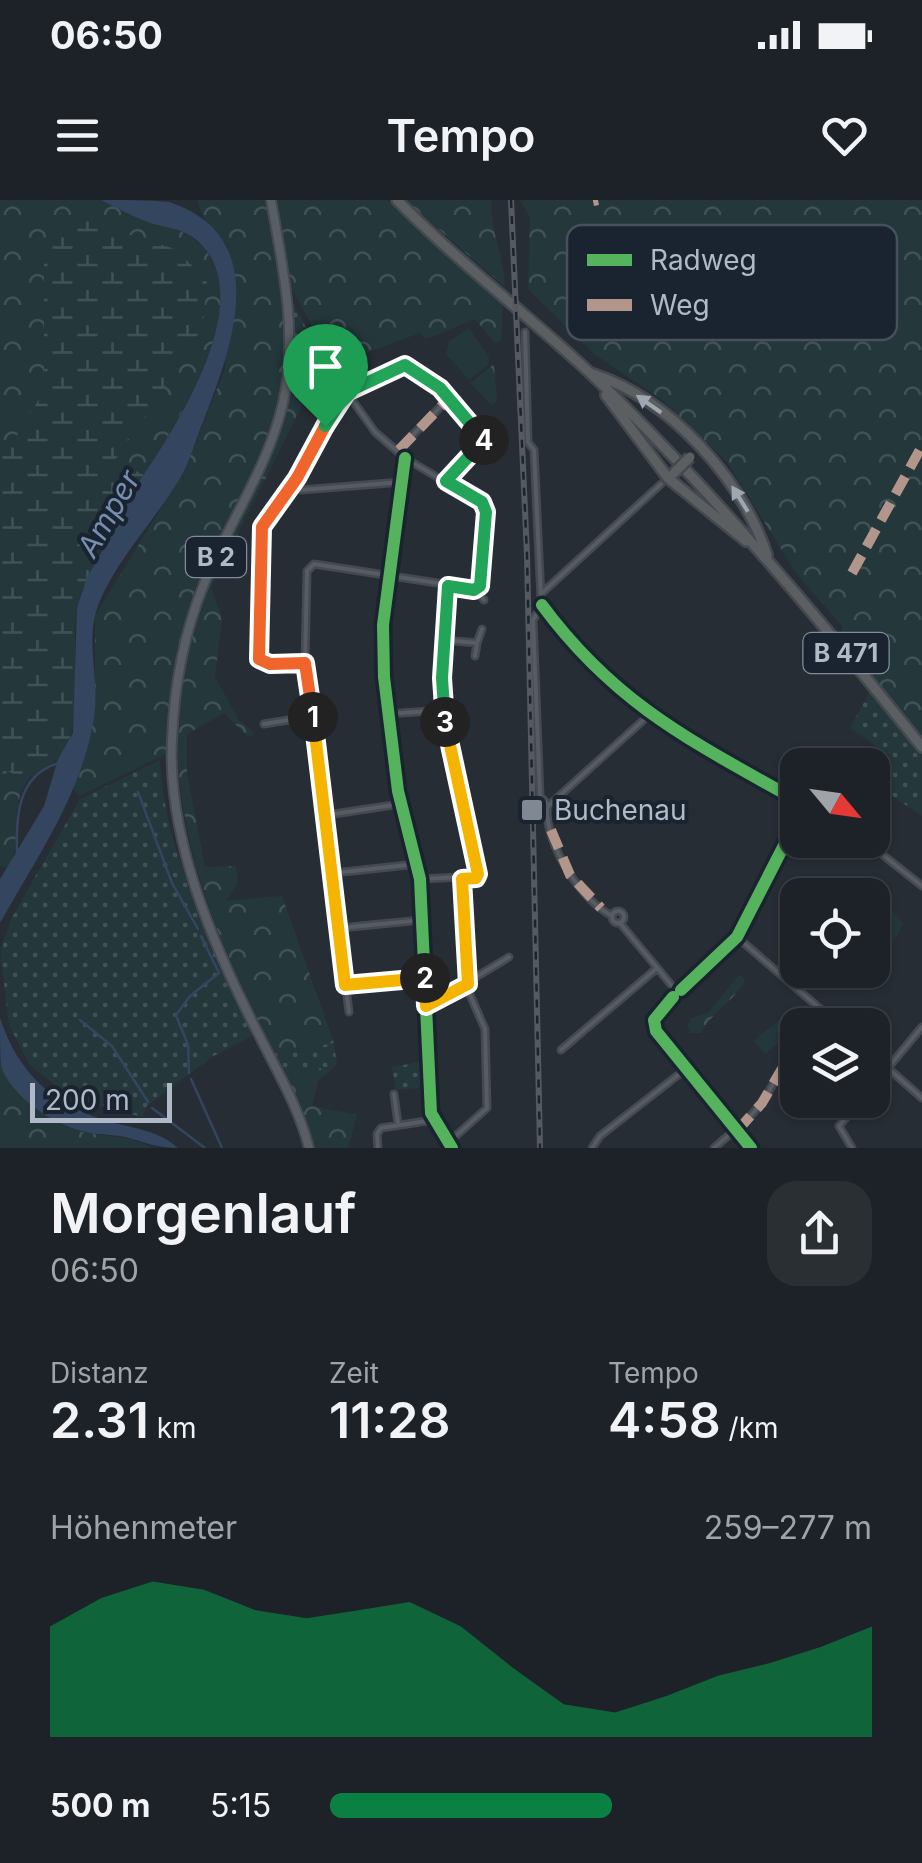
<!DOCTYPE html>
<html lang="de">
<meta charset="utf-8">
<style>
:root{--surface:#1d2228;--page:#2a2f34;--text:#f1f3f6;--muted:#a0a4a8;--line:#3b3f45;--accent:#0b8043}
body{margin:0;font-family:Inter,sans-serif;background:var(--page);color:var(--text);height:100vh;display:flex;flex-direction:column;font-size:38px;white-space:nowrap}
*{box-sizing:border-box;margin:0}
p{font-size:32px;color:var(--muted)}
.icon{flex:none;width:55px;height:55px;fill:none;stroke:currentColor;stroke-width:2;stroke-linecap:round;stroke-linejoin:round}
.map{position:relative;height:948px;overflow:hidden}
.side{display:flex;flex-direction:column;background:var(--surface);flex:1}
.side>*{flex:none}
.needle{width:65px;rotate:119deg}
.fabs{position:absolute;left:780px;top:548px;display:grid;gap:20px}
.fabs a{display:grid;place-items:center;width:110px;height:110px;border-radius:20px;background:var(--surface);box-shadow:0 2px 8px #0004,0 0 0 2px var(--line);font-size:50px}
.scale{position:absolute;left:30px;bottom:25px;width:142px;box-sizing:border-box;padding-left:10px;border:5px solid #b0b9c7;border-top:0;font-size:28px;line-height:35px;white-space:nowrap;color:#b0b9c7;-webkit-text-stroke:8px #1a2330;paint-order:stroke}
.pin{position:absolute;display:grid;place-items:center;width:85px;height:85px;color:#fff;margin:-102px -42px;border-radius:50% 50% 50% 0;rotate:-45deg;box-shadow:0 0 10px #0007}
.pin .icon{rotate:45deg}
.km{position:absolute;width:50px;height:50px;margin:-25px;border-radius:50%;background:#222;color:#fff;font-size:28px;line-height:50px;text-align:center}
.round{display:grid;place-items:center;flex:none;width:105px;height:105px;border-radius:30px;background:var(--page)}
.overview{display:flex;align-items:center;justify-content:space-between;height:170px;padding:0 50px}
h1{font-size:55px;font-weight:600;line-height:75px}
.metrics{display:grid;grid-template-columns:repeat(3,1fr);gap:15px;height:170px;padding:10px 50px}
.metrics div{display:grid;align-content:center}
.metrics b{font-size:50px;font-weight:600}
.metrics small{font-size:28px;font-weight:400}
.metrics p{font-size:28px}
.chart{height:280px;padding:20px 50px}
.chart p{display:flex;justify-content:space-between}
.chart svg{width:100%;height:180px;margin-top:10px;fill:var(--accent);opacity:.7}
ul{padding:0 50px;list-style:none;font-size:32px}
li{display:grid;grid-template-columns:160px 120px 1fr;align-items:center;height:75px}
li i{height:25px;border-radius:12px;background:var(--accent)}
.status{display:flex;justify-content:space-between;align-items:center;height:70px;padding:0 50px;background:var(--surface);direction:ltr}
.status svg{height:28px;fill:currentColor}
header{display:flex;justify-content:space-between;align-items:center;height:130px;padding:0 50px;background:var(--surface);font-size:45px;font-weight:600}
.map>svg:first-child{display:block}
</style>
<div class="status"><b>06:50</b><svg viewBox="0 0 49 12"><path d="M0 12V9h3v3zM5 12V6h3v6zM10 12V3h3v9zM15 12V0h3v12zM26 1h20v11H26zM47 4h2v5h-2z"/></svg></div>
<header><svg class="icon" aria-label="menu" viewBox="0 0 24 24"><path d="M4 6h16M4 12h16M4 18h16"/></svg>Tempo<svg class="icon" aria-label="heart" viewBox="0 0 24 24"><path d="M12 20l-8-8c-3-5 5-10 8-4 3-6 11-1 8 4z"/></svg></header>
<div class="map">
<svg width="922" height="948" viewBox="0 0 922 948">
<defs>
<pattern id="grass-dots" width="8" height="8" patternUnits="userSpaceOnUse" patternTransform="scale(2.5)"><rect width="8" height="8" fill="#24373b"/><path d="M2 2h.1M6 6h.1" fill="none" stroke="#415256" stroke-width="1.8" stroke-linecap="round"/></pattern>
<pattern id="forest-crowns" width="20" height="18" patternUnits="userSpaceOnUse" patternTransform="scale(2.5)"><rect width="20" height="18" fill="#24373b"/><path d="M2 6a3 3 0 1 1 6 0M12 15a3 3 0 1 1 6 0" fill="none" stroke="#415256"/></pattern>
<pattern id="wetland-marsh" width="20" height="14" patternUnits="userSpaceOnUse" patternTransform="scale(2.5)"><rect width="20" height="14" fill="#24373b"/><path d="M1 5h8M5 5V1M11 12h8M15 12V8" fill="none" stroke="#415256"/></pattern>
</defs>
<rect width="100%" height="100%" fill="#272d35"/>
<!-- grass -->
<path fill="url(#grass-dots)" d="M 291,97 L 313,142 L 295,140 Z
M 870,491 L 922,555 L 922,616 L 873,583 L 890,556 L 850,528 Z
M 160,560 C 164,659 217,745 256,834 L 212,857 L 147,906 L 142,917 L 72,899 L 29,864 L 9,825 L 0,752 L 11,719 L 80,599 Z
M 334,843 L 337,865 L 284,875 L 272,853 Z
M 425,861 L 426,887 L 396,890 L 392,867 Z"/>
<!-- forest -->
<path fill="url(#forest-crowns)" d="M 0,0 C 32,0 68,0 99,0 C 116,3 132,16 148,22 C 165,28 184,29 197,41 C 261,99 178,219 144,275 L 115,260 L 202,134 L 44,58 L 44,191 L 15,239 L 0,241 Z
M 197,0 L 267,0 C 278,62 294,128 282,190 C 268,261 224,321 198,388 C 178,440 172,498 168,553 L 79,596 L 73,589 L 95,509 L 95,416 L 185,269 L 225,169 L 228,47 L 203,17 Z
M 277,0 L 387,0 L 421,34 L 503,101 L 501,141 L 495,143 L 475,119 L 426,139 L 420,133 L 333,165 L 291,87 Z
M 405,0 L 491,0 C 491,35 503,53 505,87 Z
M 520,0 L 922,0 L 922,540 L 839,436 L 843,427 L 796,373 L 727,262 L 661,199 L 594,154 L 528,89 L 530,17 Z
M 303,151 L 311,151 L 310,159 L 317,157 L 323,164 L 211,387 L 222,419 L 215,477 L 239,520 L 255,534 L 248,537 L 224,513 L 187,534 L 187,573 L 205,667 L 236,666 L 238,683 L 226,701 L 282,696 L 334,843 L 272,853 C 255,824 244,794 231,763 C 178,638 155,520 205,389 C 237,305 283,250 296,157 Z
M 494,164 L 497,201 L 492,205 L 470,183 Z
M 7,571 L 28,580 C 8,607 23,641 9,668 L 0,666 L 0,595 Z
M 891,710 L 903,723 L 895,739 L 885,744 L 873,735 L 873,726 Z
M 739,775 L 745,779 C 742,795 710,813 701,833 L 690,833 L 687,825 L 692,818 L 708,813 Z
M 787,813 L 799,819 L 797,828 L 765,854 L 754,841 Z
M 0,864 C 16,895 48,924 83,932 C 107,937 130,935 152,948 L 0,948 Z
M 337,865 L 318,881 L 312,906 L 357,915 L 348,948 L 311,948 L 284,875 Z"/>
<!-- wetland -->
<path fill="url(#wetland-marsh)" d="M 60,13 L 175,49 L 207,80 L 202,134 L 115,260 L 144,275 C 124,304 85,373 78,405 C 68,449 89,523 59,557 C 51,567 37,570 28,580 L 7,571 L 0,595 L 0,241 L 15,239 L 44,191 L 44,58 Z"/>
<!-- garden -->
<path fill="#24373b" d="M 469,128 L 489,157 L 488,165 L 469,180 L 446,154 L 449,141 Z"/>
<!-- water -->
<path fill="#33455f" d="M 101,0 C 122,0 150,0 169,2 C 274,36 232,148 203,222 C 196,238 192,255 184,271 C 160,316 111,364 96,412 C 87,442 98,479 95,510 C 86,588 37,657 0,723 L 0,679 L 44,606 L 58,559 L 73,533 L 77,408 L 87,377 L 116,327 L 119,311 C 159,253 271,98 194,38 C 182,29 164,27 150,23 C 134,17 117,8 101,0 Z
M 0,818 C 19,876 56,907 114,923 C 138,929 159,931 178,948 C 157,948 145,942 125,937 C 112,934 99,935 86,932 C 55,926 11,897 1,866 C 0,852 0,833 0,818 Z"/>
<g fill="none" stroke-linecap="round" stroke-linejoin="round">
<!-- stream -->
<path stroke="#33455f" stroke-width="2.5" d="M 138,592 L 172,683 L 198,729
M 17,656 C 16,619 16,575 59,563
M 80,820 L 112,846 L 148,902
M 189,873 L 188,845 L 176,815 L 190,796 L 219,773 L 201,736
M 191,879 L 222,948
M 152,908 L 205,948"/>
<defs>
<path id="street" d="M 525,132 L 528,242 L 534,250 L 541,399 L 546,410 L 610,484 L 641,509 L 798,601
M 290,145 L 316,149 L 375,232 L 405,258 L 484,305 L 481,382 L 476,389
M 400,248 L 449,198
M 405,258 L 383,425 L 384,477 L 398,591 L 420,679 L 431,913 L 452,948
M 293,287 L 301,290 L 402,282
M 476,389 L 484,400
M 542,393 L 661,284
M 542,405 L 533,420 L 540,596 L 548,605
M 443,440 L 477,443 L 482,429
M 475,456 L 477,443
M 305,463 L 270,464 L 259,459 L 261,329 L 347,193 L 396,166 L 412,167 L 440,188 L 485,240 L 446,281
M 388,514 L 444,510
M 264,524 L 313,516
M 327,615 L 400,604
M 864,640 L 922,686
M 334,673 L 417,664
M 422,679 L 478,676 L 442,497 L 448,387
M612 717a6 6 0 1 1 12 0a6 6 0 1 1-12 0Z
M 612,716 C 579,698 546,645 547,607 L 649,515
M 620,723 L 673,787
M 340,728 L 422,720
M 737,737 L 839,825
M 345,785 L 425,775
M 428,806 L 509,757
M 349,812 L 305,463 L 307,371 L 314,364 L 476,389
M 561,850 L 656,769
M 872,854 L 922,898
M 872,887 L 922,827
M 394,894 L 398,924
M 737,931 L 762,903 L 783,867 L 798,857
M 449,942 L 487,908 L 485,829 L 467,788 L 462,679
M 378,948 L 377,934 L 381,928 L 433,920
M 592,948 L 600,936 L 687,868
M 714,948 L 736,929
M 751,948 L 653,823 L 673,797 L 679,796 L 737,737 L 798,618
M 852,948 L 839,926 L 861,900"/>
<path id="primary" d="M 271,0 C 283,68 298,135 283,203 C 268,268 228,324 204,384 C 184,433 174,488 172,540 C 167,640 215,750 260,837 C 278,873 299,908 309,948"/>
<path id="highway" d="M 397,0 C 468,72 551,132 622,204 C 730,312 827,428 922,547
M 593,174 C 671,200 741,278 767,355
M 606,195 L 668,278 L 746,341"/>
</defs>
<!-- street casing -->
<use href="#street" stroke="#454950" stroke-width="9"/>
<!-- primary casing -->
<use href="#primary" stroke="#444952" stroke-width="12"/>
<!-- highway casing -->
<use href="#highway" stroke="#444951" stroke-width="14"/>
<!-- street -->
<use href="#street" stroke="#575b63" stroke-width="4"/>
<!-- primary -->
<use href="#primary" stroke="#595e65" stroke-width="8"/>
<!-- highway -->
<use href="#highway" stroke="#5c5f62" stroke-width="9"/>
<defs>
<path id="rail" d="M 511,0 L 527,355 L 540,948"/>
</defs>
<!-- rail casing -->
<use href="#rail" stroke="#565a60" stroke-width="6"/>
<!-- rail -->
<use href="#rail" stroke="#1a2330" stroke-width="2.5" stroke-dasharray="8" stroke-linecap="butt"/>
<defs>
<path id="highway-bridge" d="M 674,273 L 690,257"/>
</defs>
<!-- highway-bridge casing -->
<use href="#highway-bridge" stroke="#444951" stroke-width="14" stroke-linecap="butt"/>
<!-- highway-bridge -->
<use href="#highway-bridge" stroke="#5c5f62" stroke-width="9"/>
<!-- quiet -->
<path stroke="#b2968c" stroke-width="10" stroke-dasharray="20 10" stroke-linecap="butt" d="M 593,1 L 598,0
M 347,193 L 401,165 C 431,169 464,217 485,240 L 446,281
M 399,250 L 449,198
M 852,373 L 922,246
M 551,630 L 570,675 L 601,708
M 832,825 L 835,822
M 737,931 L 762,903 L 783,867 L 798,857"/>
<defs>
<path id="cycleway" d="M 405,258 L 383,425 L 384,477 L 398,591 L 420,679 L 431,913 L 452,948
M 542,405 C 616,505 693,542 798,601
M 681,790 L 737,737 L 798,618
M 673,797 L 654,820 L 656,831 L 751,948"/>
</defs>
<!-- cycleway casing -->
<use href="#cycleway" stroke="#1a2330" stroke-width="19"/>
<!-- cycleway -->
<use href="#cycleway" stroke="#56b35d" stroke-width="12"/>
</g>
<!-- one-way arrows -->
<defs><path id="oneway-solid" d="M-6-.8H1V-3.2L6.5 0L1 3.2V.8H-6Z" transform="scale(2.5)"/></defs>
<g fill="#9fa7b3">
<use href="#oneway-solid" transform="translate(649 204) rotate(-145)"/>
<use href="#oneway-solid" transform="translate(740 299) rotate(-122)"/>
</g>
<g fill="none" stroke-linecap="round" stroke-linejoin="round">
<defs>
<path id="split-1" d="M 313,517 L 305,463 L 270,464 L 259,459 L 262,327 L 297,278 L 325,226"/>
<path id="split-2" d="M 313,517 L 345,785 L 425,778"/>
<path id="split-3" d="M 425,778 L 426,806 L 468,784 L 462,679 L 476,678 L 478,674 L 445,522"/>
<path id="split-4" d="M 445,522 L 442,478 L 448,386 L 474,390 L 480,386 L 486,312 L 482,302 L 446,281 L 484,240"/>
<path id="split-5" d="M 325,226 L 347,192 L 405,165 L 440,188 L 484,240"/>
</defs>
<!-- split-1 casing -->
<use href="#split-1" stroke="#fff" stroke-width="20"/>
<!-- split-2 casing -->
<use href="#split-2" stroke="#fff" stroke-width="20"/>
<!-- split-3 casing -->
<use href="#split-3" stroke="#fff" stroke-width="20"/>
<!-- split-4 casing -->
<use href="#split-4" stroke="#fff" stroke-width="20"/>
<!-- split-5 casing -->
<use href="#split-5" stroke="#fff" stroke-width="20"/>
<!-- split-1 -->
<use href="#split-1" stroke="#f0652b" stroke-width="12"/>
<!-- split-2 -->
<use href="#split-2" stroke="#f5b400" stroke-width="12"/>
<!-- split-3 -->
<use href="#split-3" stroke="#f5b400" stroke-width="12"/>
<!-- split-4 -->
<use href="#split-4" stroke="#22a559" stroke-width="12"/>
<!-- split-5 -->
<use href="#split-5" stroke="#22a559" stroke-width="12"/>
</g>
<!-- markers -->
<rect fill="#808894" stroke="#1a2330" stroke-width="4" x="520" y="598" width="24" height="24" rx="5"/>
<g text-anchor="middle" stroke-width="8" stroke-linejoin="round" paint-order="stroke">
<!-- shield labels -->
<g fill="#1a2330" stroke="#838c9a" stroke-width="2.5">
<rect x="186" y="337" width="60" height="40" rx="8"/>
<rect x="803.5" y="433" width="85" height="40" rx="8"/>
</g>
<g font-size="25" font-weight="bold" fill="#b0b9c7">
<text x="216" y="366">B 2</text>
<text x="846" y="462">B 471</text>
</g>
<!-- poi labels -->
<g font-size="28" fill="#b0b9c7" stroke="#1a2330" text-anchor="start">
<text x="554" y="620">Buchenau</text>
</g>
<!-- water labels -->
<g font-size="30" font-style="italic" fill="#768eb1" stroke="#1a2330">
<text transform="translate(109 314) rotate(-60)" y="10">Amper</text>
</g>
</g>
<!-- legend -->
<rect x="567" y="25" width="330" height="115" rx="15" fill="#1a2330" stroke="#47505d" stroke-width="2.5"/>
<rect x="587" y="54" width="45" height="12" fill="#56b35d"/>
<rect x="587" y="99" width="45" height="12" fill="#b2968c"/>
<g font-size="28" fill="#b0b9c7">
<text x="650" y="70">Radweg</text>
<text x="650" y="115">Weg</text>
</g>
</svg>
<div class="fabs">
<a><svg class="needle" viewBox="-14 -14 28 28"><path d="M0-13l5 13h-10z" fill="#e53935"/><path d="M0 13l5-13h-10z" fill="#a0a4a8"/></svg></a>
<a><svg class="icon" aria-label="locate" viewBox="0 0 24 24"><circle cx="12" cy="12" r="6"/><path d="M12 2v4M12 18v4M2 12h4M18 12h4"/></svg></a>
<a><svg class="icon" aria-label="layers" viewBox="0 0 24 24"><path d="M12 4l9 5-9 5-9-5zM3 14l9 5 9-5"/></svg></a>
</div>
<div class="scale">200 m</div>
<div class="pin" style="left:325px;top:226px;background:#1e9e55"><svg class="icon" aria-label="arrive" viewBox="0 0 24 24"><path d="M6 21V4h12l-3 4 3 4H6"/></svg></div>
<b class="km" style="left:313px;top:517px">1</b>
<b class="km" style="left:425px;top:778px">2</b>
<b class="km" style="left:445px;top:522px">3</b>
<b class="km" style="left:484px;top:240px">4</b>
</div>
<section class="side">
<div class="overview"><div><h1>Morgenlauf</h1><p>06:50</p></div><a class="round"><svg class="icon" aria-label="share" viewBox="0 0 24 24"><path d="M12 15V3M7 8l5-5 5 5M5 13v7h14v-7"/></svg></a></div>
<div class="metrics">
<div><p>Distanz</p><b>2.31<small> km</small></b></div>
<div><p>Zeit</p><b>11:28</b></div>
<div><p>Tempo</p><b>4:58<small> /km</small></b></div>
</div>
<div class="chart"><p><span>Höhenmeter</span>259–277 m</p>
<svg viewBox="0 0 160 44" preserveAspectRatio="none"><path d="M0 44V17L10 10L20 6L30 8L40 13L50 15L60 13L70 11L80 17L90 27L100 36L110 38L120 34L130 29L140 26L150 22L160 17V44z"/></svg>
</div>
<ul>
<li><b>500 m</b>5:15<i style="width:52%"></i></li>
</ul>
</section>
